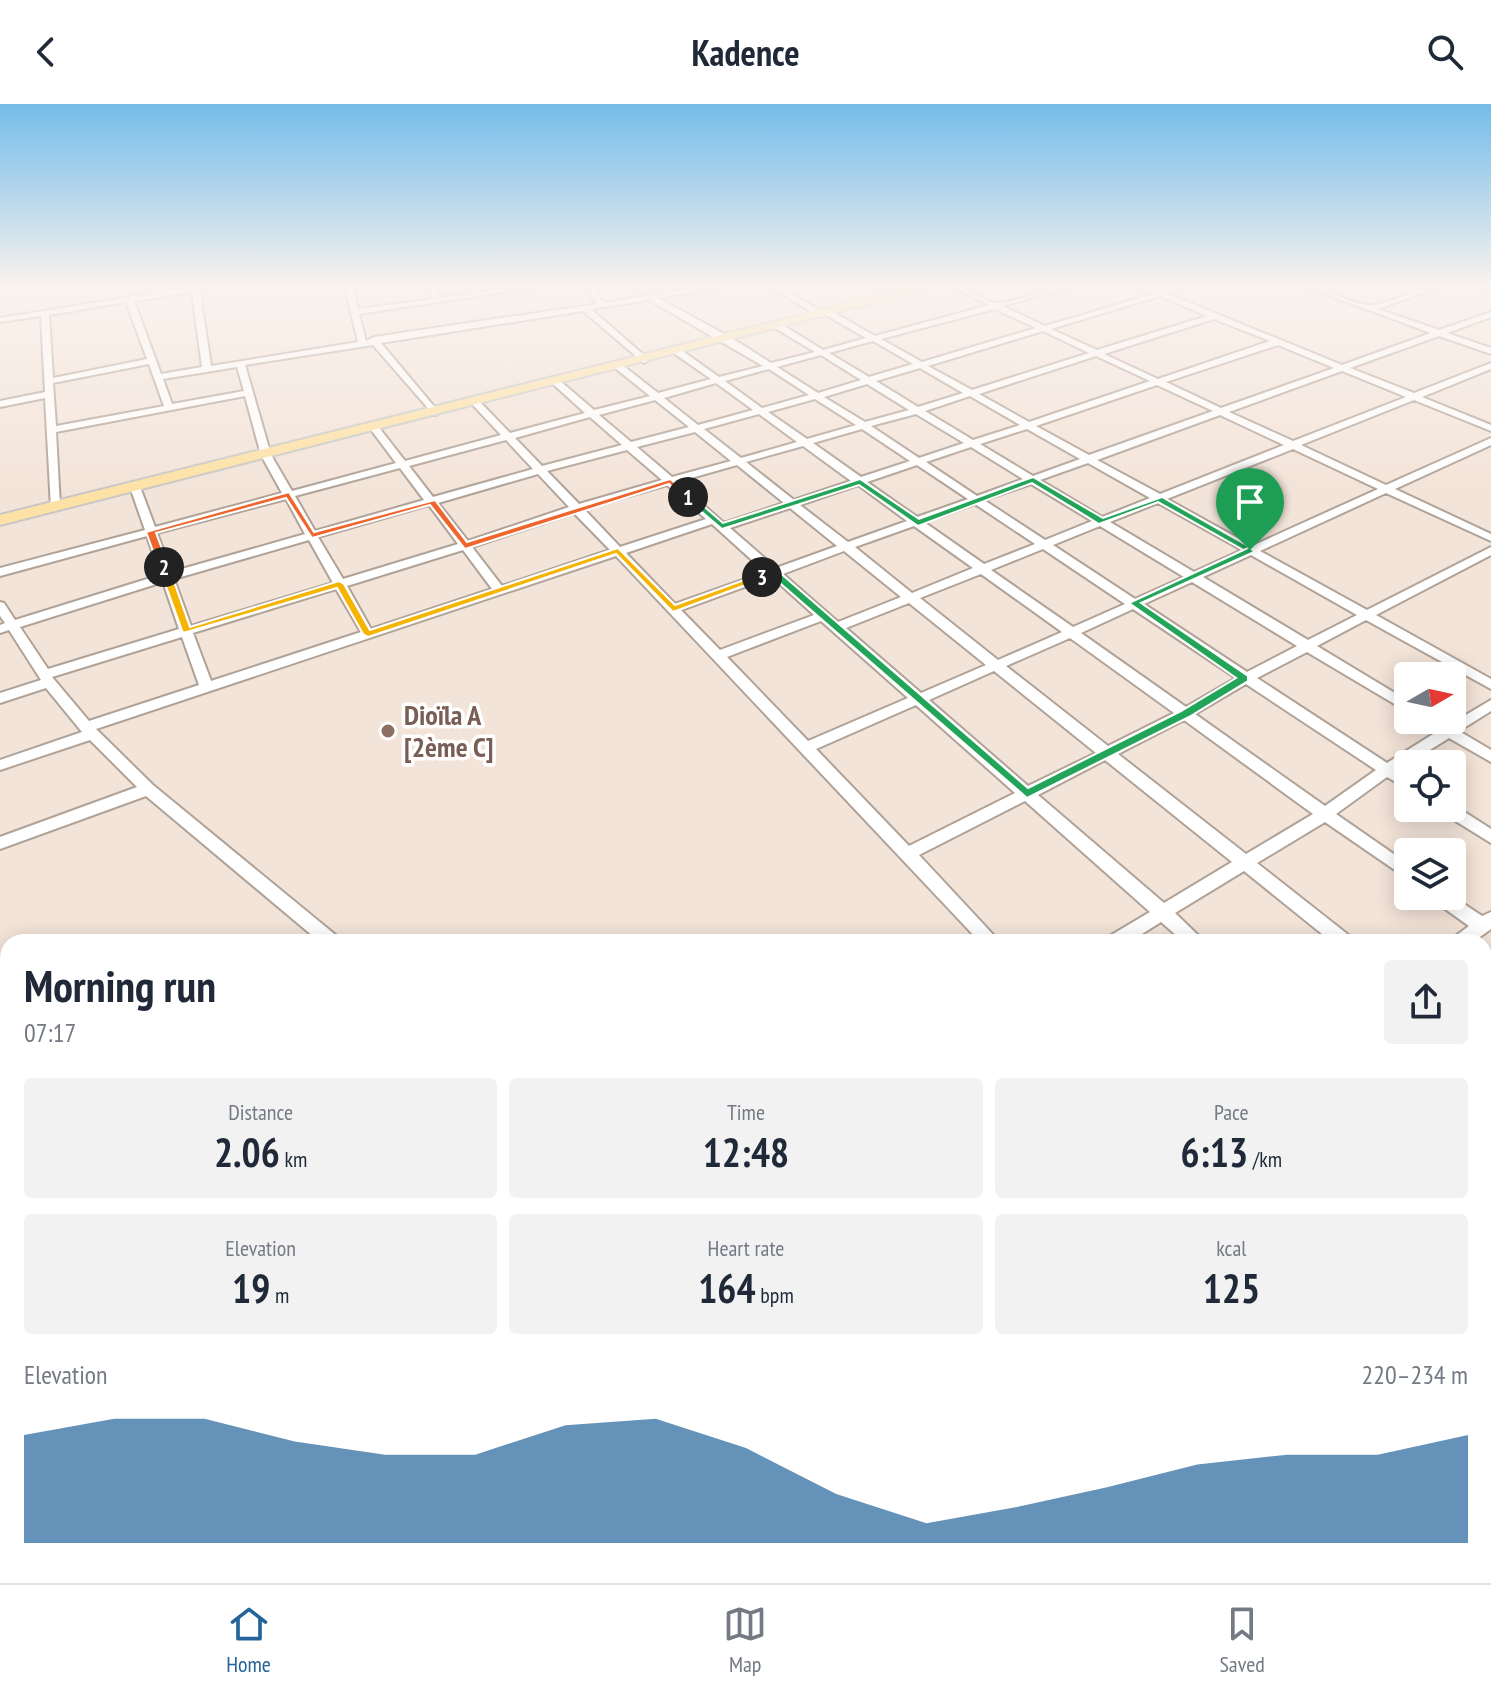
<!DOCTYPE html>
<meta charset="utf-8">
<style>
:root{--surface:#fff;--page:#f2f2f3;--text:#1f2937;--muted:#747a83;--line:#e0e1e3;--accent:#25649b}
body{margin:0;font-family:"PT Sans Narrow",sans-serif;background:var(--page);color:var(--text);height:100vh;display:flex;flex-direction:column;font-size:30px;white-space:nowrap}
*{box-sizing:border-box;margin:0}
p{font-size:26px;color:var(--muted)}
.icon{flex:none;width:44px;height:44px;fill:none;stroke:currentColor;stroke-width:2;stroke-linecap:round;stroke-linejoin:round}
.map{position:relative;flex:1;overflow:hidden}
.side{position:absolute;left:0px;top:830px;width:1492px;height:650px;display:flex;flex-direction:column;background:var(--surface);border-radius:24px 24px 0 0;box-shadow:0 4px 20px #0003}
.side>*{flex:none}
.needle{width:52px;rotate:81deg}
.buttons{position:absolute;left:1394px;top:558px;display:grid;gap:16px}
.buttons a{display:grid;place-items:center;width:72px;height:72px;border-radius:8px;background:var(--surface);box-shadow:0 4px 20px #0003;font-size:40px}
.pin{position:absolute;display:grid;place-items:center;width:68px;height:68px;color:#fff;margin:-82px -34px;border-radius:50% 50% 50% 0;rotate:-45deg;box-shadow:0 0 8px #0007}
.pin .icon{rotate:45deg}
.km{position:absolute;width:40px;height:40px;margin:-20px;border-radius:50%;background:#222;color:#fff;font-size:22px;line-height:40px;text-align:center}
.round{display:grid;place-items:center;flex:none;width:84px;height:84px;border-radius:8px;background:var(--page)}
.overview{display:flex;align-items:center;justify-content:space-between;height:136px;padding:0 24px}
h1{font-size:44px;font-weight:700;line-height:60px}
.stats{display:grid;grid-template-columns:repeat(3,1fr);gap:12px;height:136px;padding:8px 24px}
.stats div{display:grid;align-content:center;border-radius:8px;background:var(--page);text-align:center}
.stats b{font-size:40px;font-weight:700}
.stats small{font-size:22px;font-weight:400}
.stats p{font-size:22px}
.chart{height:224px;padding:16px 24px}
.chart p{display:flex;justify-content:space-between}
.chart svg{width:100%;height:144px;margin-top:8px;fill:var(--accent);opacity:.7}
header{display:flex;justify-content:space-between;align-items:center;height:104px;padding:0 24px;background:var(--surface);font-size:36px;font-weight:700}
.tabs{display:flex;justify-content:space-around;align-items:center;height:112px;border-top:2px solid var(--line);background:var(--surface);font-size:22px;color:var(--muted)}
.tabs a{display:grid;justify-items:center;gap:4px}
.tabs .on{color:var(--accent)}
.map>svg:first-child{display:block}
</style>
<header><svg class="icon" aria-label="back" viewBox="0 0 24 24"><path d="M15 5l-7 7 7 7"/></svg>Kadence<svg class="icon" aria-label="search" viewBox="0 0 24 24"><circle cx="10" cy="10" r="6"/><path d="M15 15l6 6"/></svg></header>
<div class="map">
<svg width="1491" height="1479" viewBox="0 0 1491 1479">
<rect width="100%" height="100%" fill="#f3e4d9"/>
<g fill="none" stroke-linecap="round" stroke-linejoin="round">
<defs>
<path id="street" d="M 191,180 L 199,180 L 211,262 L 358,238 L 344,180 L 352,180 L 358,205 L 433,195 L 426,180 L 434,180 L 440,194 L 535,180 L 557,180 L 359,210 L 366,237 L 374,233 L 597,200 L 583,180 L 590,180 L 604,199 L 716,180 L 736,180 L 658,194 L 730,233 L 771,259 L 815,248 L 775,224 L 775,220 L 781,220 L 823,246 L 866,234 L 826,211 L 819,213 L 767,180 L 776,180 L 824,209 L 831,207 L 875,232 L 989,201 L 946,180 C 965,180 984,200 1000,199 C 1028,196 1053,180 1081,180 L 1003,202 L 1045,222 L 1153,190 L 1133,180 C 1143,180 1149,184 1158,186 C 1169,189 1185,180 1197,180 L 1168,190 L 1342,261 L 1431,229 L 1298,180 C 1324,180 1346,200 1369,201 C 1387,203 1422,180 1447,180 L 1378,205 L 1439,226 L 1491,208 L 1491,213 L 1447,229 L 1491,244 L 1491,250 L 1439,232 L 1350,264 L 1414,289 L 1491,259 L 1491,265 L 1422,293 L 1491,321 L 1491,327 L 1414,296 L 1301,341 L 1386,381 L 1491,334 L 1491,341 L 1395,385 L 1491,430 L 1491,437 L 1386,389 L 1260,447 L 1367,506 L 1491,443 L 1491,451 L 1376,511 L 1491,575 L 1491,585 L 1366,516 L 1317,542 L 1408,597 L 1408,608 L 1307,548 L 1257,574 L 1387,659 L 1438,627 L 1423,616 L 1441,616 L 1449,621 L 1491,596 L 1491,607 L 1459,627 L 1491,646 L 1491,658 L 1449,634 L 1398,666 L 1408,673 L 1408,685 L 1387,673 L 1336,710 L 1408,760 L 1408,775 L 1325,718 L 1257,759 L 1351,833 L 1354,838 L 1332,838 L 1244,767 L 1175,809 L 1205,838 L 1184,838 L 1161,818 L 1129,838 L 1105,838 L 1108,833 L 1150,808 L 1025,697 L 919,751 L 1000,838 L 980,838 L 616,452 L 96,625 L 153,681 L 338,833 L 341,838 L 320,838 L 146,692 L 0,745 L 0,733 L 137,683 L 90,636 L 0,666 L 0,656 L 82,628 L 46,584 L 0,599 L 0,589 L 41,576 L 9,526 L 0,529 L 0,521 L 5,519 L 0,512 L 0,498 L 4,499 L 15,516 L 160,471 L 147,432 L 0,472 L 0,464 L 145,426 L 130,383 L 131,381 L 140,383 L 155,423 L 282,389 L 261,351 L 245,292 L 56,328 L 60,402 L 51,404 L 45,294 L 0,303 L 0,297 L 45,288 L 41,212 L 0,218 L 0,214 L 192,183 ZM 192,188 L 202,263 L 161,270 L 134,197 ZM 1160,192 L 1207,212 L 1097,246 L 1051,225 ZM 649,196 L 763,262 L 719,273 L 681,246 L 675,246 L 675,250 L 711,275 L 658,289 L 621,260 L 615,260 L 615,264 L 650,292 L 594,306 L 559,276 L 553,276 L 553,280 L 585,309 L 510,329 L 477,295 L 471,295 L 471,299 L 501,331 L 405,357 L 377,321 L 371,321 L 369,323 L 396,359 L 292,387 L 271,351 L 245,261 L 373,241 L 434,311 L 437,310 L 437,306 L 381,239 L 583,207 L 644,259 L 648,256 L 647,254 L 591,205 ZM 126,198 L 147,255 L 53,274 L 49,211 ZM 995,205 L 1036,224 L 922,258 L 881,235 ZM 1214,215 L 1270,237 L 1158,275 L 1104,250 ZM 1043,227 L 1089,249 L 972,286 L 928,262 ZM 873,237 L 913,260 L 869,273 L 829,249 ZM 1278,241 L 1334,264 L 1221,304 L 1166,278 ZM 821,251 L 861,276 L 818,289 L 777,263 ZM 1096,252 L 1150,277 L 1029,318 L 979,290 ZM 149,260 L 164,302 L 56,322 L 53,279 ZM 237,263 L 244,287 L 172,300 L 163,275 ZM 920,264 L 963,289 L 918,303 L 876,277 ZM 769,265 L 809,291 L 762,304 L 725,277 ZM 1342,267 L 1406,293 L 1293,337 L 1229,308 ZM 716,279 L 753,306 L 698,321 L 664,294 ZM 867,280 L 909,306 L 865,318 L 824,293 ZM 1157,281 L 1213,307 L 1089,351 L 1036,322 ZM 970,292 L 1020,321 L 973,336 L 925,307 ZM 815,295 L 856,321 L 807,335 L 768,308 ZM 655,296 L 689,323 L 631,338 L 599,311 ZM 759,310 L 797,338 L 741,354 L 704,325 ZM 916,310 L 964,339 L 919,354 L 871,322 ZM 1220,311 L 1284,341 L 1160,390 L 1097,356 ZM 590,313 L 622,341 L 542,362 L 515,334 ZM 862,325 L 910,357 L 861,373 L 813,339 ZM 1027,325 L 1080,355 L 1033,372 L 980,340 ZM 695,328 L 731,357 L 672,373 L 637,343 ZM 506,336 L 533,365 L 433,393 L 409,362 ZM 803,342 L 851,377 L 794,396 L 746,358 ZM 971,343 L 1023,375 L 977,392 L 926,358 ZM 1293,345 L 1378,385 L 1252,442 L 1167,395 ZM 627,346 L 662,376 L 579,400 L 547,367 ZM 1088,359 L 1150,394 L 1102,413 L 1040,376 ZM 737,361 L 784,399 L 724,419 L 677,378 ZM 917,361 L 968,395 L 917,413 L 867,378 ZM 400,364 L 424,396 L 315,427 L 295,392 ZM 538,370 L 569,403 L 468,437 L 438,399 ZM 1031,380 L 1092,417 L 1045,436 L 984,396 ZM 667,381 L 706,415 L 620,443 L 584,405 ZM 858,381 L 907,417 L 848,438 L 800,401 ZM 286,395 L 305,430 L 171,468 L 157,429 ZM 1158,399 L 1242,446 L 1194,468 L 1110,418 ZM 975,400 L 1035,440 L 984,460 L 924,418 ZM 429,401 L 458,440 L 343,475 L 318,433 ZM 790,404 L 837,442 L 776,464 L 730,424 ZM 574,409 L 610,446 L 502,482 L 472,443 ZM 712,420 L 765,468 L 675,500 L 626,449 ZM 914,422 L 973,464 L 912,489 L 855,443 ZM 1100,422 L 1184,473 L 1135,495 L 1053,441 ZM 309,436 L 333,479 L 191,522 L 174,475 ZM 1043,445 L 1125,500 L 1073,523 L 991,466 ZM 463,446 L 492,485 L 371,525 L 347,482 ZM 844,447 L 901,493 L 838,518 L 783,470 ZM 1251,451 L 1357,511 L 1308,536 L 1203,473 ZM 981,470 L 1062,528 L 998,556 L 920,494 ZM 772,473 L 814,511 L 720,546 L 681,506 ZM 163,478 L 179,525 L 48,565 L 20,523 ZM 1192,478 L 1297,542 L 1247,568 L 1144,500 ZM 336,485 L 361,528 L 211,577 L 193,529 ZM 909,499 L 986,561 L 921,589 L 846,524 ZM 1133,505 L 1236,574 L 1186,603 L 1081,529 ZM 821,517 L 908,594 L 808,637 L 727,553 ZM 182,533 L 199,581 L 89,617 L 52,573 ZM 1070,534 L 1174,609 L 1108,642 L 1006,562 ZM 994,567 L 1096,649 L 1028,682 L 929,596 ZM 1246,580 L 1376,666 L 1325,702 L 1195,610 ZM 916,601 L 1015,689 L 909,742 L 816,645 ZM 1184,616 L 1313,710 L 1246,750 L 1118,650 ZM 1105,656 L 1232,758 L 1164,799 L 1038,691 Z
M 1475,180 L 1491,182 L 1491,186 L 1475,182 Z
M 1452,700 L 1491,725 L 1491,739 L 1441,708 L 1438,704 L 1452,704 Z
M 1432,792 L 1452,792 L 1482,812 L 1491,808 L 1491,825 L 1473,838 L 1451,838 L 1454,833 L 1469,822 L 1434,797 Z
M 1491,941 L 1491,959 L 1484,960 L 1484,942 Z
M 0,980 L 8,985 L 8,1035 L 0,1030 Z
M 1484,1234 L 1491,1237 L 1491,1262 L 1484,1259 Z
M 8,1353 L 8,1379 L 0,1383 L 0,1357 Z
M 8,1387 L 8,1428 L 0,1431 L 0,1390 Z"/>
<path id="primary" d="M 925,180 L 947,180 L 0,421 L 0,411 Z"/>
</defs>
<!-- street casing -->
<use href="#street" stroke="#b0a297" stroke-width="4"/>
<!-- primary casing -->
<use href="#primary" stroke="#cac8c7" stroke-width="4"/>
<!-- street -->
<use href="#street" fill="#fff" fill-rule="evenodd"/>
<!-- primary -->
<use href="#primary" fill="#fde2a5" fill-rule="evenodd"/>
</g>
<!-- sky -->
<linearGradient id="sky" x2="0" y2="1"><stop stop-color="#73bce9"/><stop offset="0.47" stop-color="#faf3ee"/><stop offset="1" stop-color="#faf3ee" stop-opacity="0"/></linearGradient>
<rect width="1491" height="387" fill="url(#sky)"/>
<!-- split-1 -->
<path fill="#22a559" stroke="#fff" stroke-width="2" d="M 1033,373 L 1103,414 L 1162,393 L 1255,446 L 1247,448 L 1158,398 L 1099,420 L 1032,379 L 918,422 L 859,381 L 722,425 L 684,393 L 692,392 L 723,419 L 860,375 L 919,415 Z"/>
<!-- split-2 -->
<path fill="#f0652b" stroke="#fff" stroke-width="2" d="M 670,375 L 692,392 L 692,395 L 685,395 L 669,380 L 465,445 L 430,401 L 312,434 L 286,394 L 156,429 L 169,463 L 164,466 L 159,463 L 146,428 L 289,388 L 314,428 L 435,396 L 467,438 Z"/>
<!-- split-3 -->
<path fill="#f5b400" stroke="#fff" stroke-width="2" d="M 618,444 L 675,501 L 758,471 L 767,473 L 673,508 L 616,450 L 368,533 L 363,530 L 337,484 L 183,529 L 159,463 L 164,461 L 169,463 L 190,523 L 339,477 L 344,480 L 370,526 Z"/>
<!-- split-4 -->
<path fill="#22a559" stroke="#fff" stroke-width="2" d="M 1250,443 L 1254,448 L 1141,499 L 1248,572 L 1248,577 L 1189,613 L 1027,694 L 773,473 L 762,476 L 757,473 L 778,467 L 1028,684 L 1181,607 L 1236,574 L 1129,499 Z"/>
<!-- markers -->
<circle fill="#8d6e63" stroke="#fff" stroke-width="3" cx="388" cy="627" r="8"/>
<g text-anchor="middle" stroke-width="7" stroke-linejoin="round" paint-order="stroke">
<!-- education labels -->
<g font-size="28" font-weight="bold" fill="#785e54" stroke="#fff" text-anchor="start">
<text x="404" y="621">Dioïla A<tspan x="404" dy="32">[2ème C]</tspan></text>
</g>
</g>
</svg>
<div class="buttons">
<a><svg class="needle" viewBox="-14 -14 28 28"><path d="M0-13l5 13h-10z" fill="#e53935"/><path d="M0 13l5-13h-10z" fill="#747a83"/></svg></a>
<a><svg class="icon" aria-label="locate" viewBox="0 0 24 24"><circle cx="12" cy="12" r="6"/><path d="M12 2v4M12 18v4M2 12h4M18 12h4"/></svg></a>
<a><svg class="icon" aria-label="layers" viewBox="0 0 24 24"><path d="M12 4l9 5-9 5-9-5zM3 14l9 5 9-5"/></svg></a>
</div>
<div class="pin" style="left:1250px;top:446px;background:#1e9e55"><svg class="icon" aria-label="arrive" viewBox="0 0 24 24"><path d="M6 21V4h12l-3 4 3 4H6"/></svg></div>
<b class="km" style="left:688px;top:393px">1</b>
<b class="km" style="left:164px;top:463px">2</b>
<b class="km" style="left:762px;top:473px">3</b>
<section class="side">
<div class="overview"><div><h1>Morning run</h1><p>07:17</p></div><a class="round"><svg class="icon" aria-label="share" viewBox="0 0 24 24"><path d="M12 15V3M7 8l5-5 5 5M5 13v7h14v-7"/></svg></a></div>
<div class="stats">
<div><p>Distance</p><b>2.06<small> km</small></b></div>
<div><p>Time</p><b>12:48</b></div>
<div><p>Pace</p><b>6:13<small> /km</small></b></div>
</div>
<div class="stats">
<div><p>Elevation</p><b>19<small> m</small></b></div>
<div><p>Heart rate</p><b>164<small> bpm</small></b></div>
<div><p>kcal</p><b>125</b></div>
</div>
<div class="chart"><p><span>Elevation</span>220–234 m</p>
<svg viewBox="0 0 160 44" preserveAspectRatio="none"><path d="M0 44V11L10 6L20 6L30 13L40 17L50 17L60 8L70 6L80 15L90 29L100 38L110 33L120 27L130 20L140 17L150 17L160 11V44z"/></svg>
</div>
</section>
</div>
<nav class="tabs">
<a class="on"><svg class="icon" aria-label="home" viewBox="0 0 24 24"><path d="M3 11l9-7 9 7M6 9v11h12V9"/></svg>Home</a>
<a><svg class="icon" aria-label="map" viewBox="0 0 24 24"><path d="M3 6l6-2 6 2 6-2v14l-6 2-6-2-6 2zM9 4v14M15 6v14"/></svg>Map</a>
<a><svg class="icon" aria-label="saved" viewBox="0 0 24 24"><path d="M7 4h10v16l-5-4-5 4z"/></svg>Saved</a>
</nav>
